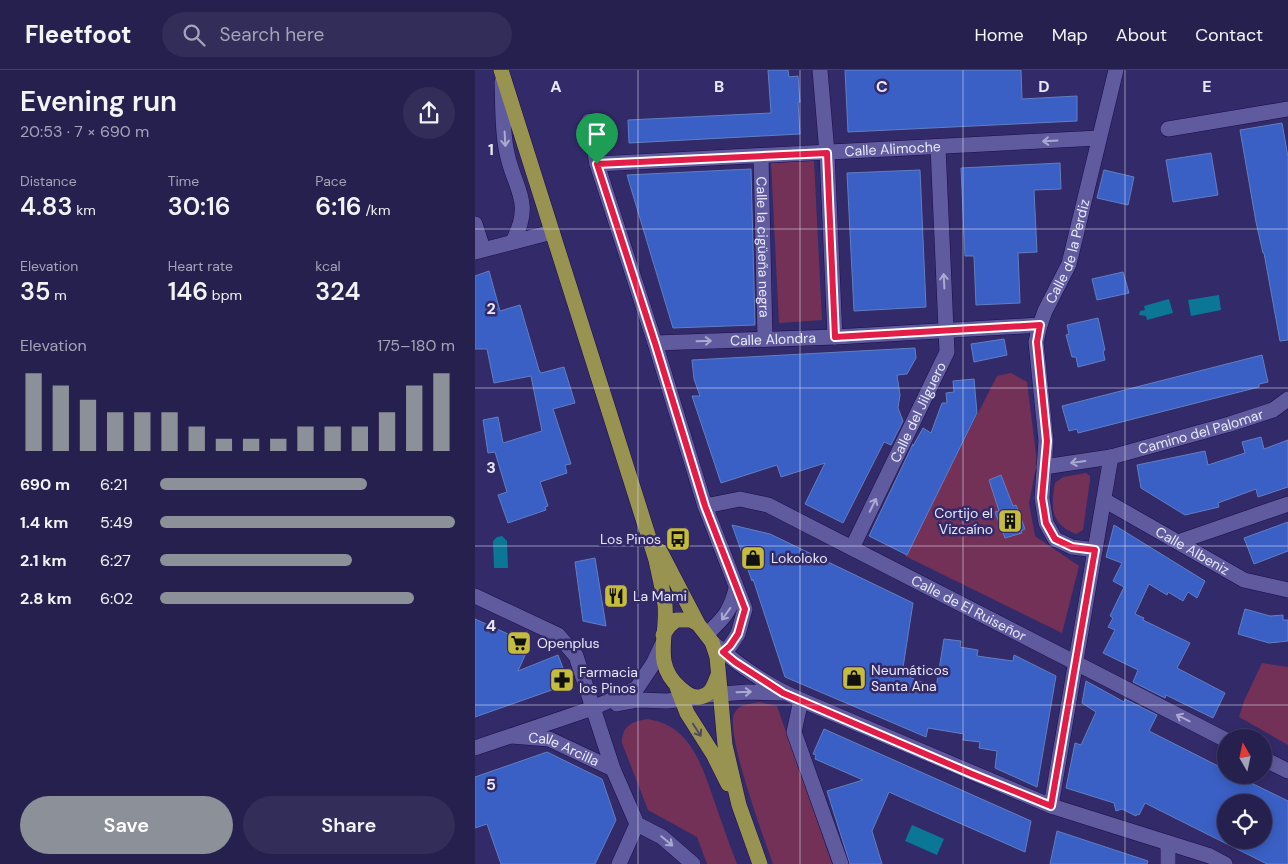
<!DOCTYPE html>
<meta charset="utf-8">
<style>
:root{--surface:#26204f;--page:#322d59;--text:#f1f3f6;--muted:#a4a3b7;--line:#423e66;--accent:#8c9099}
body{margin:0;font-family:"DM Sans",sans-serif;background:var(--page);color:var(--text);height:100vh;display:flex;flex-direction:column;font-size:19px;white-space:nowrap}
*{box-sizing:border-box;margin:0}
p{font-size:16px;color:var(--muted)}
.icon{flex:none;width:28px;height:28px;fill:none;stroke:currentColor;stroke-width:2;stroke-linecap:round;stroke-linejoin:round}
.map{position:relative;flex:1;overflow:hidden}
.sheet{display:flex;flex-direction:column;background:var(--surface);width:475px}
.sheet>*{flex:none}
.needle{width:32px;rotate:351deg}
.controls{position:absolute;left:742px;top:659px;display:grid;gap:10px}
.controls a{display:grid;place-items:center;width:55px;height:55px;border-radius:50%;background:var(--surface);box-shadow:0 2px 12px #0003,0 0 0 1px var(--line);font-size:25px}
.pin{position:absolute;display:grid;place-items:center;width:42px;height:42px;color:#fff;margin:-51px -21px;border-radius:50% 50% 50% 0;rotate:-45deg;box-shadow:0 0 5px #0007}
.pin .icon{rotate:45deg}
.round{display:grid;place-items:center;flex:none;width:52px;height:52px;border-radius:26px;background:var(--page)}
.overview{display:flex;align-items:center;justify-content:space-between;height:85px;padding:0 20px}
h1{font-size:28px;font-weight:600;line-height:38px}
.stats{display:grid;grid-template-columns:repeat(3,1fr);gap:8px;height:85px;padding:5px 20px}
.stats div{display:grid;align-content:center}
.stats b{font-size:25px;font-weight:600}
.stats small{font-size:14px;font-weight:400}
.stats p{font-size:14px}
.chart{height:140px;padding:10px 20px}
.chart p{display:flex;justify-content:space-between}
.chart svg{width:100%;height:90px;margin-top:5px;stroke:var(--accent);stroke-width:6}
.cta{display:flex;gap:10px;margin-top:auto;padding:10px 20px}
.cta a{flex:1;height:58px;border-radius:30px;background:var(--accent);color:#fff;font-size:20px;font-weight:600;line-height:58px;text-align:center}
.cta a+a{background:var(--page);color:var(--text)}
ul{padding:0 20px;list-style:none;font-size:16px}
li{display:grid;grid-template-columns:80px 60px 1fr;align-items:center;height:38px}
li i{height:12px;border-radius:6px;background:var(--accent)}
header{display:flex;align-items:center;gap:30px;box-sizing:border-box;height:70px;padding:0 25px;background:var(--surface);border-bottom:1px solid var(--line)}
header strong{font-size:24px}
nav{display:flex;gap:28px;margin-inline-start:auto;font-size:18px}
.search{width:350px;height:45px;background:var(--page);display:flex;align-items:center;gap:12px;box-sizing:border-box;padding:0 18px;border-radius:28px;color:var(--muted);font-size:19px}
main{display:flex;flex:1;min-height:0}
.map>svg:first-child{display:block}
</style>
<header>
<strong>Fleetfoot</strong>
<div class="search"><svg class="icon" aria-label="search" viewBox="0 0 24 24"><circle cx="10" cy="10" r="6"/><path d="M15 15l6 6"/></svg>Search here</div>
<nav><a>Home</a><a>Map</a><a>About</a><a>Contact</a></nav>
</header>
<main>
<section class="sheet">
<div class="overview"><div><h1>Evening run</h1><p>20:53 · 7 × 690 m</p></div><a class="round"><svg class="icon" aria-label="share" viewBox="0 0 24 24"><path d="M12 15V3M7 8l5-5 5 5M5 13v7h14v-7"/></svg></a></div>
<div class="stats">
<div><p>Distance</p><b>4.83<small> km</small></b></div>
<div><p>Time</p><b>30:16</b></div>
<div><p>Pace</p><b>6:16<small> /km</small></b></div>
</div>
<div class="stats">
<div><p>Elevation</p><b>35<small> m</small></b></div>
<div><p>Heart rate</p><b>146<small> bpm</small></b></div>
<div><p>kcal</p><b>324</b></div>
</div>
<div class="chart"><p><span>Elevation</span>175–180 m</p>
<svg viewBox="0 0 160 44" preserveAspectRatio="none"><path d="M5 44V6M15 44V12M25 44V19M35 44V25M45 44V25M55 44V25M65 44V32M75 44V38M85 44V38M95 44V38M105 44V32M115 44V32M125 44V32M135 44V25M145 44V12M155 44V6"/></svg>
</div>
<ul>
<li><b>690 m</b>6:21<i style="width:70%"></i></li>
<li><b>1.4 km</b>5:49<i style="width:100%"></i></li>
<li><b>2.1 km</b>6:27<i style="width:65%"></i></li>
<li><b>2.8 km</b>6:02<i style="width:86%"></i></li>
</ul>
<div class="cta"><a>Save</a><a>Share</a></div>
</section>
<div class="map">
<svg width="813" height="794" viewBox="0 0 813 794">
<rect width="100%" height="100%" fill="#332a69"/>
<!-- green -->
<path fill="#733158" d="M 339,91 L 347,250 L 304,253 L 296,93 Z
M 536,303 L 552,312 L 562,392 L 554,433 L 560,466 L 604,496 L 587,563 L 430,486 L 522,306 Z
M 611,403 L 615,406 L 615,410 L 608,460 L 601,464 C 575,454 576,437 580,413 L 588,407 Z
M 787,593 L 813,597 L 813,675 L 764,647 L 769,631 Z
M 284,632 L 302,636 L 357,794 L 298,794 C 290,771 248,658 260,642 C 265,634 276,634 284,632 Z
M 172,649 C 216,655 227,696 240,733 C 247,753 254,774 262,794 L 232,794 L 222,767 L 173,740 L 147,673 C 147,655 157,652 172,649 Z"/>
<!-- water -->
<path fill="#0b7696" d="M 744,225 L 746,240 L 716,246 L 713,230 Z
M 694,229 L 698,243 L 672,250 L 671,246 L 664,245 L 665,241 L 670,240 L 669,236 Z
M 27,466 L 32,471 L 33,498 L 19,498 L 18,471 L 22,467 Z
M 437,755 L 469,769 L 462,785 L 430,771 Z"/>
<!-- building -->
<path fill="#3b60c5" stroke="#627ec0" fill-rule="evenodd" d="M 293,0 L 313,0 L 314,7 L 323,6 L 325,32 L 323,32 L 325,64 L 154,73 L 153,50 L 296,43 Z
M 370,0 L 546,0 L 547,29 L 602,26 L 602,51 L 373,62 Z
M 807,53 L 813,87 L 813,270 L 805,271 L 789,183 L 788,183 L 781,152 L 765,60 Z
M 736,83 L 743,125 L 698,132 L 691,90 Z
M 585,93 L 586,119 L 559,120 L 562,182 L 543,183 L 545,233 L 501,235 L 499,186 L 490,186 L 486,98 Z
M 276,99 L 280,255 L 198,258 L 152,105 Z
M 445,100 L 451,237 L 379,241 L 372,103 Z
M 629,100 L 659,107 L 653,135 L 622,128 Z
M 14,201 L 25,241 L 45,235 L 64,300 L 66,303 L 89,297 L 100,333 L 78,339 L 96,394 L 90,395 L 92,403 L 65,412 L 73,436 L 70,437 L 71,440 L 33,453 L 23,425 L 32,422 L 20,382 L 13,383 L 8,350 L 23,347 L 28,373 L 67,361 L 56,306 L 19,313 L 12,279 L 0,279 L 0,206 Z
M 648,202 L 654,223 L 622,230 L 617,209 Z
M 623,248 L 630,280 L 628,281 L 630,290 L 603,297 L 601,287 L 597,287 L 591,265 L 594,264 L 592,255 Z
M 529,269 L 532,285 L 499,292 L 496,274 Z
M 440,278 L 441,288 L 432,304 L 422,305 L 425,325 L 423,338 L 428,351 L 416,375 L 409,372 L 368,453 L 330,434 L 350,393 L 306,407 L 302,395 L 246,413 L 217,326 L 225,326 L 219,309 L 217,290 Z
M 787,285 L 793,312 L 784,314 L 784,317 L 603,363 L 602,359 L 594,361 L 587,336 Z
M 499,309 L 502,343 L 432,485 L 394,466 L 438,374 L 438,376 L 448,358 L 456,363 L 467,333 L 472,333 L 471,323 L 479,322 L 478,311 Z
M 786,367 L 789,379 L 813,370 L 813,417 L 783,427 L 781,419 L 743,433 L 744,437 L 710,445 L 666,418 L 662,395 L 730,381 L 733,395 L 770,383 L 767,372 Z
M 526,405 L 538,436 L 541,435 L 550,459 L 546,461 L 547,463 L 530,468 L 520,442 L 524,441 L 514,410 Z
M 813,452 L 813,481 L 779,494 L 769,468 Z
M 257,455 L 295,464 L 438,533 L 427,604 L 461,618 L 469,569 L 486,571 L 485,577 L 503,580 L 502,586 L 538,591 L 539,585 L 581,606 L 562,717 L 520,698 L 522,681 L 504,678 L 505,672 L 488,670 L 489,664 L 453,658 L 451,667 L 310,607 L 278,509 L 277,511 Z
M 639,455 L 730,511 L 722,528 L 713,522 L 708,531 L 693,522 L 692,525 L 674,514 L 660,544 L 669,548 L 668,550 L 715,573 L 702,598 L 750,623 L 738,648 L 691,625 L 690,628 L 658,612 L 663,600 L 628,583 L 640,560 L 633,557 L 638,548 L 635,546 L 649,517 L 638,511 L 647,493 L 631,487 Z
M 120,488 L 131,556 L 108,551 L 100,492 Z
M 770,539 L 795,546 L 808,545 L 808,550 L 813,550 L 813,571 L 794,573 L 763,564 Z
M 0,549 L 55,574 L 43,601 L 83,585 L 94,614 L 0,647 Z
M 611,611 L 649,632 L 650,629 L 682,645 L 674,661 L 751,700 L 751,705 L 760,705 L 813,731 L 813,794 L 792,794 L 670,733 L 664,745 L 662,744 L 661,746 L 647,739 L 641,741 L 639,733 L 591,718 L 600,673 L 606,675 L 621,642 L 607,633 ZM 751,732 L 789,732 L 789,770 L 751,770 Z
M 349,659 L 556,751 L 550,782 L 414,722 L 397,761 L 407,794 L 375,794 L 352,721 L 388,710 L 340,689 L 341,685 L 338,684 Z
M 72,682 L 127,709 L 141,750 L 120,794 L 26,794 L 12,754 L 0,758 L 0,707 Z
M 582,761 L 673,791 L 672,794 L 575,794 Z"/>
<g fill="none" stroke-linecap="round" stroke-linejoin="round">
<defs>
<g id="minor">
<path d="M 345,0 L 352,83 L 360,267"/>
<path d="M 27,12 C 28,34 27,57 31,78 C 37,117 60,130 38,171"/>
<path d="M 114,51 L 122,94 L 180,273 L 230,436 L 270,539 L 263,564 L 255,576 L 242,587"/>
<path d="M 693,59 L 813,39"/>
<path id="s1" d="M 286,86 L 290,269"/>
<path id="s2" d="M 122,94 L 624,68"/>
<path d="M 0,154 L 8,179"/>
<path d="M 0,182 L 77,162"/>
<path id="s3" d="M 180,273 L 360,267 L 565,255"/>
<path id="s4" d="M 569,397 L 636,387 L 755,354 L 798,340 L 813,329"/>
<path id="s5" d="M 629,430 L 769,510 L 813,520"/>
<path id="s6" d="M 230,436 L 265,429 L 293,435 L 751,670"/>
<path d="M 703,472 L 813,434"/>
<path id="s7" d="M 377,478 L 472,282 L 463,77"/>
<path id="s8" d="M 620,480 L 597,477 L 580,469 L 571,453 L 567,428 L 571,371 L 561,272 L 565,255 L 570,241 L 594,194 L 641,0"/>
<path d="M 0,526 L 83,565 L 101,586 L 138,699 L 162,754 L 187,767 L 218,794"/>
<path d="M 232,564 C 249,548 255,542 261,519"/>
<path d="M 326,630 L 319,662 L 366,794"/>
<path id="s9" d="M 37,666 L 74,669 L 138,699"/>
<path d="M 789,689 L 813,701"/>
<path d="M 576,736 L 636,387"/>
<path d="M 144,794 L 162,754"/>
<path d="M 693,794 L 693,773"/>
</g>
<path id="tertiary" d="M 237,572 C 263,595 293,616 326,630 L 576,736 L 735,786 L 750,794
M 233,625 L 273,622 L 308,623
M 142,634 L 163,630 L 192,631 L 218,628
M 0,678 L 118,638 L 162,618 L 178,594 L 187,575"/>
<path id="trunk" d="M 26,0 L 181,490 C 184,505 188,520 190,535 C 193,566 177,594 205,618 C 211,623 217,628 225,627 C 237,625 239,615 243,605
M 185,481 L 223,554 L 237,572 L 242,587 L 250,675 L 264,735 L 285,794
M 188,565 L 194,556 L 201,550 L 216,550 L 223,554
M 202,617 L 212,643 L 238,684 L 253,714"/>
</defs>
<!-- minor casing -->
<use href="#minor" stroke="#1c0d4b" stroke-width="16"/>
<!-- tertiary casing -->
<use href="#tertiary" stroke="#1c0d4b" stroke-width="16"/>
<!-- trunk casing -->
<use href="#trunk" stroke="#1c0d4b" stroke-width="16"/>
<!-- minor -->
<use href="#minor" stroke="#605b9f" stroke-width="15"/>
<!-- tertiary -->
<use href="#tertiary" stroke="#605b9f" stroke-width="15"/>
<!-- trunk -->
<use href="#trunk" stroke="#999352" stroke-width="15"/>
</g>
<!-- one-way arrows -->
<defs><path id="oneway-shaft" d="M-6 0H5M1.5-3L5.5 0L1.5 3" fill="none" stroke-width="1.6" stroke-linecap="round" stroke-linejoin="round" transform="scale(1.25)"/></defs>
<g stroke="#aba9d0">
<use href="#oneway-shaft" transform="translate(30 69) rotate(87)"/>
<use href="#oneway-shaft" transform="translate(575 71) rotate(177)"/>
<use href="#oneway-shaft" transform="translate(469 211) rotate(-93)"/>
<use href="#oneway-shaft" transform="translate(229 271) rotate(-2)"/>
<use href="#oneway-shaft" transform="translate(603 392) rotate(172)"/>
<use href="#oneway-shaft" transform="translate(398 435) rotate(-64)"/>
<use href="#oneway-shaft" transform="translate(251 544) rotate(126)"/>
<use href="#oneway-shaft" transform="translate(269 622) rotate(-2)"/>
<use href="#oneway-shaft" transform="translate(708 648) rotate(-153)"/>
<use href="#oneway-shaft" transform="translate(192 771) rotate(40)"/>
</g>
<use stroke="#524a62" href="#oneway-shaft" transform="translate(222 660) rotate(57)"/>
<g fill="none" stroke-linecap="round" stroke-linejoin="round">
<defs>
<path id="route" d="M 352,83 L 360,267 L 565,255 L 562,272 L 572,371 L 567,428 L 571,453 L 580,469 L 597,477 L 620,480 L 576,736 L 497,704 L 308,623 L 260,592 L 248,582 L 255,576 L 263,564 L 270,539 L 230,436 L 180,273 L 122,94 Z"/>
</defs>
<!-- route casing -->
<use href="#route" stroke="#fff" stroke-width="10"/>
<!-- route -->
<use href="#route" stroke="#e11d48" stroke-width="6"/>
</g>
<!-- grid -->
<path fill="none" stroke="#e8e8f8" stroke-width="1" stroke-opacity="0.55" d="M 163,0 L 163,794M 325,0 L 325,794M 488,0 L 488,794M 650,0 L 650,794M 0,159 L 813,159M 0,318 L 813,318M 0,476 L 813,476M 0,635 L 813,635"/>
<!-- icons -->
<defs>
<symbol id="building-square" viewBox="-11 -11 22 22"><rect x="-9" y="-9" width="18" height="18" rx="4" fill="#c4bc3d" stroke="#332a69"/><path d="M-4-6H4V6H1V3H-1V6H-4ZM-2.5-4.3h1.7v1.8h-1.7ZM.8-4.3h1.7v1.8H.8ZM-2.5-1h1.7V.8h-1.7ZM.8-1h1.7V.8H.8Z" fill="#111"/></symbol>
<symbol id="bus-square" viewBox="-11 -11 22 22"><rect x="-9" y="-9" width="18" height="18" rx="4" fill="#c4bc3d" stroke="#332a69"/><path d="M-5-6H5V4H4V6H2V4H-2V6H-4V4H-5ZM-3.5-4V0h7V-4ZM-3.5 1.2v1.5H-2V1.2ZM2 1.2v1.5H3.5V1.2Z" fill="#111"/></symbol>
<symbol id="shop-square" viewBox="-11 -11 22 22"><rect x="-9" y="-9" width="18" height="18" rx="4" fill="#c4bc3d" stroke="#332a69"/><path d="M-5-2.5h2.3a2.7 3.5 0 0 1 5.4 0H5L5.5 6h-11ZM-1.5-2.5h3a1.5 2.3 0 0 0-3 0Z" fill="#111"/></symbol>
<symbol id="restaurant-square" viewBox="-11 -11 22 22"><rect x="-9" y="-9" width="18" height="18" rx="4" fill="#c4bc3d" stroke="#332a69"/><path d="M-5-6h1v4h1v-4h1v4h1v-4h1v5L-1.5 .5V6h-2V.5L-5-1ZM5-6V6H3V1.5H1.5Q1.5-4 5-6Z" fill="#111"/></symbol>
<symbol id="supermarket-square" viewBox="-11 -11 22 22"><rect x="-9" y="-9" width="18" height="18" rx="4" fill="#c4bc3d" stroke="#332a69"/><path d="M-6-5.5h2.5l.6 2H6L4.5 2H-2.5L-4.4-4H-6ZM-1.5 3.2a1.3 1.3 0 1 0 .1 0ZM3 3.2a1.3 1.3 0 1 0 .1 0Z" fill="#111"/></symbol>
<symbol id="pharmacy-square" viewBox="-11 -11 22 22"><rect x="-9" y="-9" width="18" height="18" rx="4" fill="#c4bc3d" stroke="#332a69"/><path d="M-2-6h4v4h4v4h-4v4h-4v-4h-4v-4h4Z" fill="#111"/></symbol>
</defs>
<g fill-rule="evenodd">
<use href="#building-square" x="521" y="437" width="28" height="28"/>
<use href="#bus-square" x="189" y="455" width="28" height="28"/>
<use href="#shop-square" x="264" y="474" width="28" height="28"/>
<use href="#restaurant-square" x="127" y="512" width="28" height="28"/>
<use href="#supermarket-square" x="30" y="559" width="28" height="28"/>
<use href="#shop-square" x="365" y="594" width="28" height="28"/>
<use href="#pharmacy-square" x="73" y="596" width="28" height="28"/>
</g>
<g text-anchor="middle" stroke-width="5" stroke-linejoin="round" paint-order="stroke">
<!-- street labels -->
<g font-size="14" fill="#e8e8f8" stroke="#332a69">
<text dy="5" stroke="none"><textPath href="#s2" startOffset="296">Calle Alimoche</textPath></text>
<text dy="5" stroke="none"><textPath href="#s1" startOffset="91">Calle la cigüeña negra</textPath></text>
<text dy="5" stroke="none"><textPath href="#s8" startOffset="339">Calle de la Perdiz</textPath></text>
<text dy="5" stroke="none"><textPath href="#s3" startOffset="118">Calle Alondra</textPath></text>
<text dy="5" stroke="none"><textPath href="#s7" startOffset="151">Calle del Jilguero</textPath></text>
<text dy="5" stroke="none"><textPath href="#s4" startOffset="161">Camino del Palomar</textPath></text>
<text dy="5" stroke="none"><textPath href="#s5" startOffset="102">Calle Albeniz</textPath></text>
<text dy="5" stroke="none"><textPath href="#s6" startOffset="290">Calle de El Ruiseñor</textPath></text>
<text dy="5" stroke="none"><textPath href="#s9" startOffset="54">Calle Arcilla</textPath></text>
</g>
<!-- poi labels -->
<g font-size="14" fill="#e8e8f8" stroke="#332a69" text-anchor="start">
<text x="518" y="448" text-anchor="end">Cortijo el<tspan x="518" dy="16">Vizcaíno</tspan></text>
<text x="186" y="474" text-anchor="end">Los Pinos</text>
<text x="296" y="493">Lokoloko</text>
<text x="158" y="531">La Mami</text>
<text x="62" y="578">Openplus</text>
<text x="396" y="605">Neumáticos<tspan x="396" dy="16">Santa Ana</tspan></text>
<text x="104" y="607">Farmacia<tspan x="104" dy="16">los Pinos</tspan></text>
</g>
</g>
<g font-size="16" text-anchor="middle" font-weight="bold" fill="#e8e8f8" stroke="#332a69" stroke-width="5" stroke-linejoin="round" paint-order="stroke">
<text x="81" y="22">A</text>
<text x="244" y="22">B</text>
<text x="407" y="22">C</text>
<text x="569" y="22">D</text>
<text x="732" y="22">E</text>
<text x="16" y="85">1</text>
<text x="16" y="244">2</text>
<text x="16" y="403">3</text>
<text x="16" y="561">4</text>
<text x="16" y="720">5</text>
</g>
</svg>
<div class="controls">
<a><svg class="needle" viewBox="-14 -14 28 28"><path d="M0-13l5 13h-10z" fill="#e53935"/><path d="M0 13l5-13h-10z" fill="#a4a3b7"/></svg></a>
<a><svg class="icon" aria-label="locate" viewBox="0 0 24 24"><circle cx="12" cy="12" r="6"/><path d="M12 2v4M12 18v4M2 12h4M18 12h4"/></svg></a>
</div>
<div class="pin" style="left:122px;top:94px;background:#1e9e55"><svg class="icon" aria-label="arrive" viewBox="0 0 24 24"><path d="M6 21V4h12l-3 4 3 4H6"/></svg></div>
</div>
</main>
